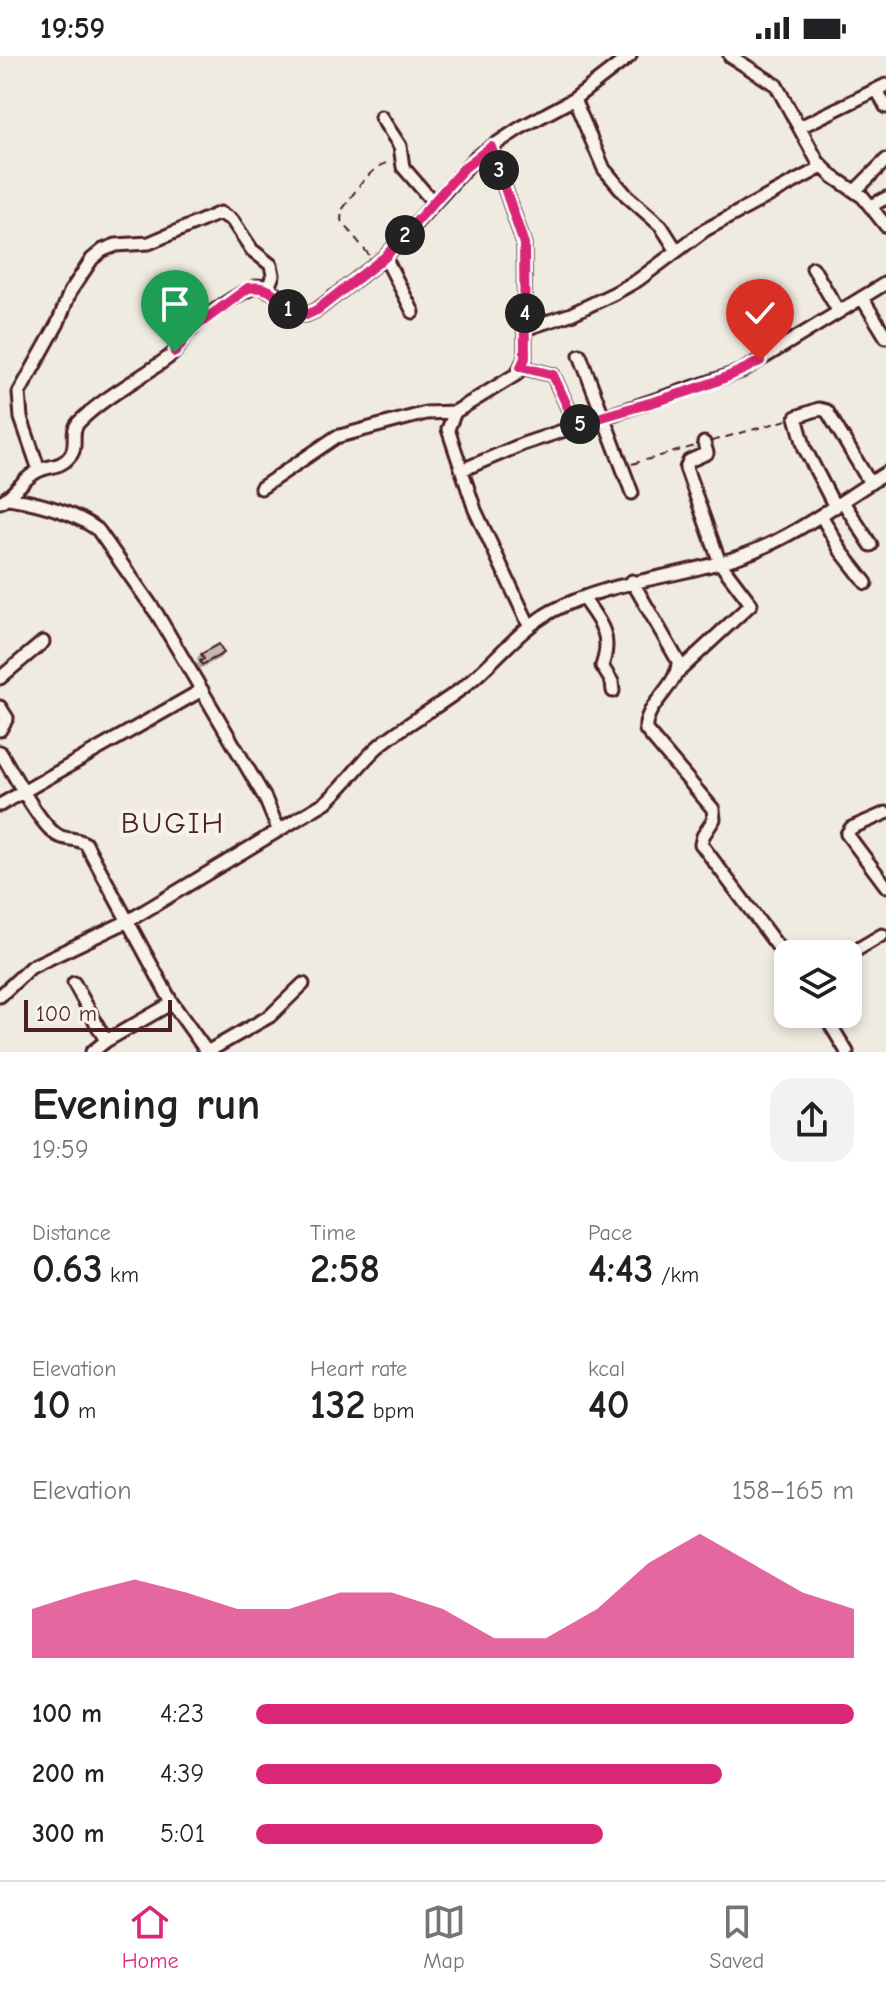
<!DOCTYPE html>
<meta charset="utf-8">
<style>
:root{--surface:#fff;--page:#f2f2f2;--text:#202124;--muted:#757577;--line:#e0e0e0;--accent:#db2777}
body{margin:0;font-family:"Comic Neue",sans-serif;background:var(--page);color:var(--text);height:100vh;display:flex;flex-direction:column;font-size:30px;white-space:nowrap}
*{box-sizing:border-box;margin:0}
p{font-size:26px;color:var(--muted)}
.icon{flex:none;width:44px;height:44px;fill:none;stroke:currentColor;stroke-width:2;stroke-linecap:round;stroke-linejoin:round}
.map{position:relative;height:996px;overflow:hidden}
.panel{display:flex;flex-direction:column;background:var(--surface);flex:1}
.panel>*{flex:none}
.buttons{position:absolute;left:774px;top:884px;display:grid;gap:16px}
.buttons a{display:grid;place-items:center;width:88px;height:88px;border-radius:16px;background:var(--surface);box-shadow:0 4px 12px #0003;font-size:40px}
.scale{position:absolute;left:24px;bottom:20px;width:148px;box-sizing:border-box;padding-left:8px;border:4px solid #4a1f2b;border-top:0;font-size:22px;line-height:28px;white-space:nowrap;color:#4a1f2b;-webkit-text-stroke:6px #f7f3e8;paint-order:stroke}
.pin{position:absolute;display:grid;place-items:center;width:68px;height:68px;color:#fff;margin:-82px -34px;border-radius:50% 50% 50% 0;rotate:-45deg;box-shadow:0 0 8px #0007}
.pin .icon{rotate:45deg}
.km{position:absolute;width:40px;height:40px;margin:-20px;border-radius:50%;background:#222;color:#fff;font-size:22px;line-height:40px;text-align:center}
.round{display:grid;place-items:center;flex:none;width:84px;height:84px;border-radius:24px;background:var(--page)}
.summary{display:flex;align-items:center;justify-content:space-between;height:136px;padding:0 32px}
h1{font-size:44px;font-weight:700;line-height:60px}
.stats{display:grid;grid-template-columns:repeat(3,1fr);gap:12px;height:136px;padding:8px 32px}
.stats div{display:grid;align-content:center}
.stats b{font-size:40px;font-weight:700}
.stats small{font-size:22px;font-weight:400}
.stats p{font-size:22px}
.chart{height:224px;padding:16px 32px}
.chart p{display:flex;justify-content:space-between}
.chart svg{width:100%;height:144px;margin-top:8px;fill:var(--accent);opacity:.7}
ul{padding:0 32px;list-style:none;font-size:26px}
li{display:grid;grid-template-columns:128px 96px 1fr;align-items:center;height:60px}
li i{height:20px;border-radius:10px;background:var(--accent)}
.status{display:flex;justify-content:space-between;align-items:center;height:56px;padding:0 40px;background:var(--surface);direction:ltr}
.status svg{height:22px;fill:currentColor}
.tabs{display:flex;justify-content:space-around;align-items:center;height:112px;border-top:2px solid var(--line);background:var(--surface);font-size:22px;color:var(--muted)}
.tabs a{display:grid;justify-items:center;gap:4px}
.tabs .selected{color:var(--accent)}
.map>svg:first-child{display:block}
</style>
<div class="status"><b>19:59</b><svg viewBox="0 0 49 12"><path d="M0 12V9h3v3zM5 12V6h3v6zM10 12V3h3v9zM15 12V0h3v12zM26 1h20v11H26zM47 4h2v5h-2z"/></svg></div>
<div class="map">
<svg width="886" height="996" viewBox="0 0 886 996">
<defs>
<filter id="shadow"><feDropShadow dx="-4" dy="4" stdDeviation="0" flood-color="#0004"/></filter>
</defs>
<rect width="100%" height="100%" fill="#f0ebe0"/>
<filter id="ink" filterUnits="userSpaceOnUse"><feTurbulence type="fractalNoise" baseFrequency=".0125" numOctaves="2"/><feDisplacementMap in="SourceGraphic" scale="16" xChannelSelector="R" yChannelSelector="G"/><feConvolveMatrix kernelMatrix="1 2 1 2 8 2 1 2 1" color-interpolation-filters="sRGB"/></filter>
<g filter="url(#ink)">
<!-- building -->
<path fill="#c6b8b3" stroke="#4a1f2b" stroke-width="2" filter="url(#shadow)" d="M 219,588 L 224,597 L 202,609 L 200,605 L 204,603 L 201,598 Z"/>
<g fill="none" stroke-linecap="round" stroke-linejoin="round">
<defs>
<path id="minor" d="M 730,0 L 776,29 L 818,106 L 832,120 L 863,141 L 886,170
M 877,34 L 886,51
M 574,43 L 604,113 L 627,140 L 661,170 L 677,195
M 381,61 L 400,90 L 403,111 L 434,147
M 800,71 L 886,29
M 491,91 L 524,188 L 525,302 L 517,318 L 455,356 L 448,373 L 475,454 L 529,569
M 855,135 L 886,104
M 871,150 L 886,142
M 385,201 L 413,256
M 813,212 L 839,256
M 862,242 L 886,281
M 525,273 L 571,258 L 615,237 L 638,224 L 705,174 L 822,111
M 580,299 L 632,437
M 521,311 L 553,319 L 576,369
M 39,414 L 21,362 L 19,337 L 58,267 L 70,236 L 92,203 L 103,194 L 116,189 L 149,187 L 220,157 L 232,164 L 252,194 L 271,209 L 273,219 L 268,232
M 462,414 L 523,388 L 742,315 L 886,227
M 261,432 L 336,381 L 426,357 L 455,356
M 9,442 C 39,447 74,456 98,474 L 157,558 L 265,742 L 278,773
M 0,446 C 15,439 23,422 38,415 C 50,409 61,412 70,400 C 79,389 69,376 79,366 C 105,340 140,323 169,301 C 178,295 181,285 188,277 C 201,263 241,234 259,230 L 276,238 L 294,258 L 306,259 L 317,254 L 385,201 L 476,101 L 520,72 L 574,43 L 630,0
M 843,446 L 871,489
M 835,451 L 805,393 L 796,361 L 819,353 L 827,355 L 870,427
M 821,459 L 841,495 L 866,527
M 632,525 L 678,605 C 679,631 643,649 646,674 L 713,753 L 714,763 L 703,780 L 701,788 L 788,904
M 583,542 C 600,566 613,579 602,610 L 612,626 L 613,635
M 678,616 L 751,548 L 720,507 L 686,412 L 689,405 L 707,397 L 704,387
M 0,622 L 43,586
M 0,651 L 7,662 L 0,674
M 0,696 C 13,716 38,767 57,779 C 66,785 76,781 86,788 L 172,947 L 207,996
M 0,749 L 202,634
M 886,757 L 851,772 L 847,778 L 886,830
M 848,899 L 882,879
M 74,927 L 106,985
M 0,940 L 31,911 L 128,865 L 326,746 C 346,729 360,706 380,689 C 407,667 438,651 465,630 C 495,606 518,574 552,555 C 611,524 677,522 738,501 C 792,483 839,446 886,417
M 824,958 L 847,996
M 92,996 L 106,985 L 172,947
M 207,996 L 270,960 L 303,928"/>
</defs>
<!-- minor casing -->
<use href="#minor" stroke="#4a1f2b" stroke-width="17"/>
<!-- path -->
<path stroke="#4a1f2b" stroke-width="2" stroke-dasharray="8 6" stroke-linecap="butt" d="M 369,199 L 341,164 L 342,154 C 354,138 370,109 391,106
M 712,385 L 787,364
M 632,408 L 695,390"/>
<!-- minor -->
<use href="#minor" stroke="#f7f3e8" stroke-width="11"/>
</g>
</g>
<g fill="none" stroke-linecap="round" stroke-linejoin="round" filter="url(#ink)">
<defs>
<path id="route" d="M 175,296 L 191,274 L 248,232 C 273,228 278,244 294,258 L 306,259 L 317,254 L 385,201 L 464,112 L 491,91 L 524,188 L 525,302 L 521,311 L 553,319 L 576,369 C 637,349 704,336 760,305"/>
</defs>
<!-- route casing -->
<use href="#route" stroke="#fff" stroke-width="16"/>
<!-- route -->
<use href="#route" stroke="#db2777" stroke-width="10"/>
</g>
<g text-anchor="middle" stroke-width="8" stroke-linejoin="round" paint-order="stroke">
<!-- quarter labels -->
<g font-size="30" letter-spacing="2" fill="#4a1f2b" stroke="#f7f3e8">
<text x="173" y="777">BUGIH</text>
</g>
</g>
</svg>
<div class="buttons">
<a><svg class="icon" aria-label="layers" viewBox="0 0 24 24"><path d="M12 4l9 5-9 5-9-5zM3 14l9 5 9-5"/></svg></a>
</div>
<div class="scale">100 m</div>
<div class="pin" style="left:175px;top:296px;background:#1e9e55"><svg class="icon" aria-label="arrive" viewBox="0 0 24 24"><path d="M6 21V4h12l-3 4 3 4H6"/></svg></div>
<div class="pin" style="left:760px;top:305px;background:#d93025"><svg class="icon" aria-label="check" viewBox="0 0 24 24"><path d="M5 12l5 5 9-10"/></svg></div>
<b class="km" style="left:288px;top:253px">1</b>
<b class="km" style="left:405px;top:179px">2</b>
<b class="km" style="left:499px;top:114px">3</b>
<b class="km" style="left:525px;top:257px">4</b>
<b class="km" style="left:580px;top:368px">5</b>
</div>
<section class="panel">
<div class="summary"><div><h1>Evening run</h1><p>19:59</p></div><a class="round"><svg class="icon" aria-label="share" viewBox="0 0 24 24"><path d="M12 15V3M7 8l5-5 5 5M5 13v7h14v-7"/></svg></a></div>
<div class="stats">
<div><p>Distance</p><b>0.63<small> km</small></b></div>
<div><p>Time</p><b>2:58</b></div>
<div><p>Pace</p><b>4:43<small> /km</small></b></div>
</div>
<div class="stats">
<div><p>Elevation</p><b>10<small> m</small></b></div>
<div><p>Heart rate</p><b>132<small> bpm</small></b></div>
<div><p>kcal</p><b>40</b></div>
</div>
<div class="chart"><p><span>Elevation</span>158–165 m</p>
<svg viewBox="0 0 160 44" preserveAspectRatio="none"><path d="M0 44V29L10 24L20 20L30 24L40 29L50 29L60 24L70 24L80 29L90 38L100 38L110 29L120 15L130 6L140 15L150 24L160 29V44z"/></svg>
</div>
<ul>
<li><b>100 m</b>4:23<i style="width:100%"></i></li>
<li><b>200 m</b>4:39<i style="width:78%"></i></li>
<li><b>300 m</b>5:01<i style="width:58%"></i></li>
</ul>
</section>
<nav class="tabs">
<a class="selected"><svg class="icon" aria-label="home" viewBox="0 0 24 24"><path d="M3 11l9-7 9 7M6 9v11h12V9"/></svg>Home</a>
<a><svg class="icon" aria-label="map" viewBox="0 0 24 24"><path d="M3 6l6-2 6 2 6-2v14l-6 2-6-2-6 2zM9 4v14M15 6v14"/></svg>Map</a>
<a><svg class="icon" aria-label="saved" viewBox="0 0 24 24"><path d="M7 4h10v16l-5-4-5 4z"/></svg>Saved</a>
</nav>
